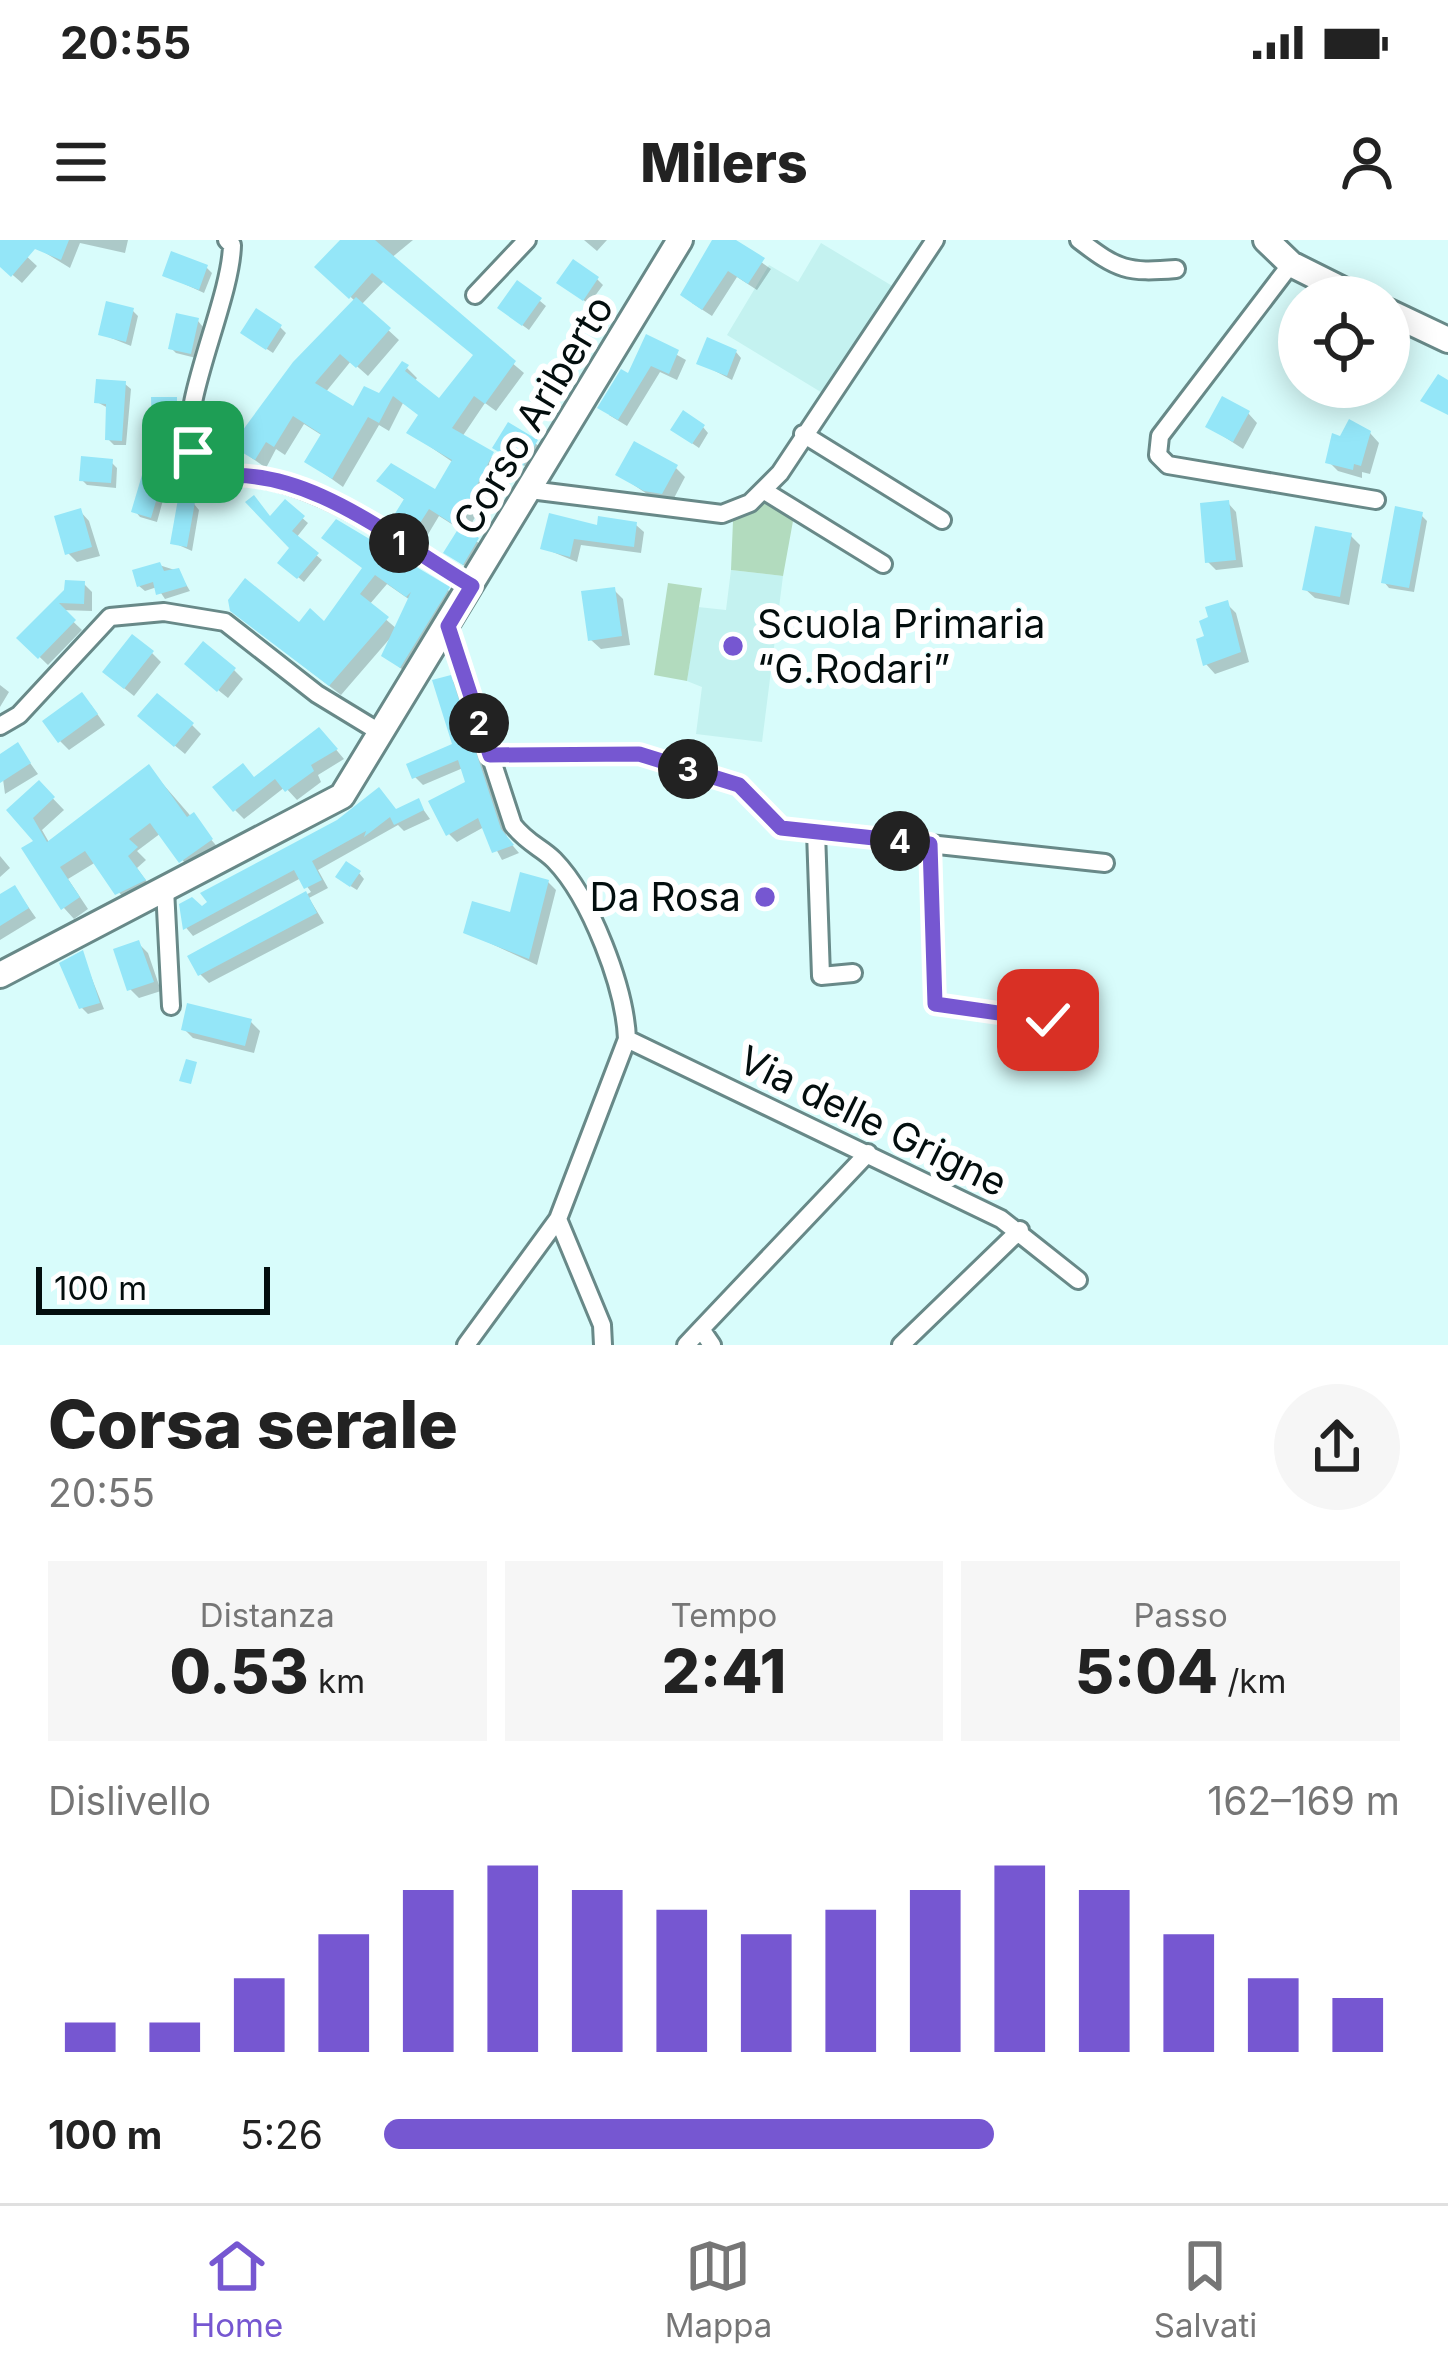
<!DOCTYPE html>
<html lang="it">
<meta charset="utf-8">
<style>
:root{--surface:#fff;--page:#f6f6f6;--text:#222;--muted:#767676;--line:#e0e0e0;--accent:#7657d1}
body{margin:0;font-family:Inter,sans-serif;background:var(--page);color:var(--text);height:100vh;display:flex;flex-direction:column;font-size:45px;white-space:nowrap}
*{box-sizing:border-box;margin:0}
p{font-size:39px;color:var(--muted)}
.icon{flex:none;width:66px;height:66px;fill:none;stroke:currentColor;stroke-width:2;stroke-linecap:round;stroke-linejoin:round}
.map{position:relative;height:1105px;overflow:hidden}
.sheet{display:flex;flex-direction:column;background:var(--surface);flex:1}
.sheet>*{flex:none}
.buttons{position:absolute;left:1278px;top:36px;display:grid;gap:24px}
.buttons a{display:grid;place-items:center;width:132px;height:132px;border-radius:50%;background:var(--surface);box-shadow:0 6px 30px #0003;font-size:60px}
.scale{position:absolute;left:36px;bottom:30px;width:234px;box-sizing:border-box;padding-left:12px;border:6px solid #030e0e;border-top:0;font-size:33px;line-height:42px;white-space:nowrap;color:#030e0e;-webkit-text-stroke:9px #fff;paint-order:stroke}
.pin{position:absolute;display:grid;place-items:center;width:102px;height:102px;color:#fff;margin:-51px;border-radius:24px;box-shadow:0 6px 18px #0006}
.km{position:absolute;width:60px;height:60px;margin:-30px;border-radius:50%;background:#222;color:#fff;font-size:33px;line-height:60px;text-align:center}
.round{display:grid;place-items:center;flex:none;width:126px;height:126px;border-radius:63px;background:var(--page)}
.headline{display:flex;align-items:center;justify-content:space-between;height:204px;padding:0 48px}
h1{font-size:66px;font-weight:800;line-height:90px}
.metrics{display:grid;grid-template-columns:repeat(3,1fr);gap:18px;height:204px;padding:12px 48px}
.metrics div{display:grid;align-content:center;border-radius:0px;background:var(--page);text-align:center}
.metrics b{font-size:60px;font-weight:800}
.metrics small{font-size:33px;font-weight:400}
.metrics p{font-size:33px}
.chart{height:336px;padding:24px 48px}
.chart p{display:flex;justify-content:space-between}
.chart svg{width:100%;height:216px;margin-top:12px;stroke:var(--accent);stroke-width:6}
ul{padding:0 48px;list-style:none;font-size:39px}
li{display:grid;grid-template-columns:192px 144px 1fr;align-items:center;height:90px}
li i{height:30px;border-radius:15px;background:var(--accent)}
.status{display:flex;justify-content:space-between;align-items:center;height:84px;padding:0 60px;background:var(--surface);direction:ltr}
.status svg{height:33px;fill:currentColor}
header{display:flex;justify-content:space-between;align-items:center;height:156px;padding:0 48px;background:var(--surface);font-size:54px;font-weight:800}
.tab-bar{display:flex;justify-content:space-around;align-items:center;height:168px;border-top:3px solid var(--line);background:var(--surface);font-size:33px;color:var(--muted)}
.tab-bar a{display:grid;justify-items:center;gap:6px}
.tab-bar .current{color:var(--accent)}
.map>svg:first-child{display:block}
</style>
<div class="status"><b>20:55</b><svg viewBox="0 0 49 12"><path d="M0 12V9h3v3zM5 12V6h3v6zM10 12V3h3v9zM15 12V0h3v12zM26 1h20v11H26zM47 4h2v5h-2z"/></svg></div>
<header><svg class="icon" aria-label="menu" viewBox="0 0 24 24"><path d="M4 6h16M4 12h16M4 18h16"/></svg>Milers<svg class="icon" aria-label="person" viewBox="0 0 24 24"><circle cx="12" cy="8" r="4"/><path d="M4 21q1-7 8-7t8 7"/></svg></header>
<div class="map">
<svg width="1448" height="1105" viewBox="0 0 1448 1105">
<rect width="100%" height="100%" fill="#d8fcfb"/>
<!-- built -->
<path fill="#c4f2f0" d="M 821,3 L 894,47 L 829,157 L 727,95 L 769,25 L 798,42 Z
M 731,330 L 783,336 L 762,502 L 696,494 L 702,447 L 687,441 L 698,367 L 726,370 Z"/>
<!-- green -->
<path fill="#b2dbbe" d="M 763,250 L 795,270 L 783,336 L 731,330 L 733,281 L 722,279 Z
M 668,343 L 702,348 L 687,441 L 654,435 Z"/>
<!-- shadow -->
<path fill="#0003" fill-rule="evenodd" d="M 0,0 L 9,0 L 37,26 L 22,43 L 0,24 Z
M 43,0 L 128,0 L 125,13 L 80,3 L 70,28 L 39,9 Z
M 344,0 L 413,0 L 390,19 L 524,133 L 496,171 L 485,163 L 462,197 L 503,225 L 466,294 L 483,306 L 469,329 L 453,318 L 461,290 L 439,276 L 424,301 L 395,280 L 406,261 L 380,241 L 436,254 L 454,223 L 410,193 L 421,176 L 403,163 L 389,191 L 379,185 L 343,247 L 308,222 L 323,196 L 304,184 L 285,215 L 276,209 L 266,228 L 235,206 L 356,62 L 319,27 ZM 384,41 L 476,116 L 440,162 L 414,142 L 417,138 L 407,128 L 380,157 L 354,171 L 325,153 L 351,121 L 368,136 L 399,100 L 361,65 Z
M 584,0 L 607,0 L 597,11 Z
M 716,0 L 730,0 L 771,29 L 757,50 L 737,37 L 712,76 L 692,63 Z
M 206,27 L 212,33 L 204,53 L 165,35 Z
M 597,39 L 603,45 L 589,64 L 566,48 Z
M 540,61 L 546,66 L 529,90 L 506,73 Z
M 133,71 L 138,76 L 131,106 L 101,94 Z
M 198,81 L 203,87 L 196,118 L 176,113 L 171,108 Z
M 280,87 L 286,93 L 273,113 L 250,98 Z
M 647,98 L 686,120 L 677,140 L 660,132 L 627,186 L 609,175 Z
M 736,112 L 741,118 L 732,140 L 700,123 Z
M 125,144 L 131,149 L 126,205 L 114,205 L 108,199 L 108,168 L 97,162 Z
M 175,160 L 181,166 L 181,198 L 160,198 L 155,193 Z
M 1248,173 L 1257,183 L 1243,209 L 1209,187 Z
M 509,186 L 542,208 L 530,229 L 502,213 Z
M 703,187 L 708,193 L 699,208 L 680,195 Z
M 1370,193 L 1379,203 L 1370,234 L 1362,232 L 1362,238 L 1338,231 L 1329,222 Z
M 111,222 L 117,228 L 116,248 L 87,245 L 82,240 Z
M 676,228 L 685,237 L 672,262 L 656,260 L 619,235 Z
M 161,244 L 166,249 L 157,282 L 140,277 L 135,271 Z
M 285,263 L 308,283 L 296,298 L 322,320 L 304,342 L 281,323 L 293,308 L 271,279 Z
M 1228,263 L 1236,272 L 1243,327 L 1216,330 L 1208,322 Z
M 194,264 L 199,270 L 192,311 L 174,303 Z
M 80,271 L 89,281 L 100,316 L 77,322 L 68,313 Z
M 1421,275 L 1427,281 L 1414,352 L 1389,348 L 1384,342 Z
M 636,285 L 644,292 L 641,313 L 581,305 L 577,322 L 543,308 L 599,289 Z
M 1351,296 L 1360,305 L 1349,365 L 1315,358 L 1305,349 Z
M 159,325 L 178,331 L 190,351 L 165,359 L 157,347 L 145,351 L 139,346 Z
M 365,329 L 448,350 L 459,360 L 412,437 L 385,416 L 392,396 L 341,455 L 245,381 L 325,385 ZM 387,344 L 410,360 L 397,389 L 369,365 Z
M 84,344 L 92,352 L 92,371 L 61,370 L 82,390 L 48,425 L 20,398 L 67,351 Z
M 614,350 L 623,359 L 630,405 L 601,409 L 591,400 Z
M 1227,364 L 1236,373 L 1249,422 L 1215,434 L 1206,424 L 1208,397 Z
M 152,413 L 161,422 L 134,456 L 115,441 Z
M 234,430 L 243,439 L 228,458 L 197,433 Z
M 450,438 L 458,446 L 508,600 L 519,613 L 502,620 L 484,587 L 457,602 L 449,594 L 468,543 L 463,528 L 423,545 L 415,537 L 456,506 Z
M 0,445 L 9,452 L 0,467 Z
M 91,465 L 105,485 L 69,510 L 60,501 Z
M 150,485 L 192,485 L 201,494 L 185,514 Z
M 328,500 L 344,519 L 318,535 L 321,542 L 297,560 L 285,547 L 244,579 L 235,570 L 255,540 Z
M 18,506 L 38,534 L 5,554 L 0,517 Z
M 149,528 L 221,611 L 192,632 L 161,593 L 137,611 L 146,620 L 137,628 L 154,652 L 128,664 L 96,622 L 68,639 L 88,669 L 74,679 L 64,668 L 38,601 L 10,571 L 39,544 L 64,570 L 42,590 L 50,604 Z
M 418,562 L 430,579 L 404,591 L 398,585 L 318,630 L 328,648 L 309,658 L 324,683 L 209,743 L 200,734 L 191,718 L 311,652 L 301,638 L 193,696 L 183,684 Z
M 0,616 L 10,628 L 0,637 Z
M 359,633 L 364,639 L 357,650 L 344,642 Z
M 548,642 L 556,650 L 537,725 L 466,692 L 512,675 Z
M 15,648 L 36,678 L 0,700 L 0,657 Z
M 139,704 L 148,713 L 161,751 L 139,758 L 130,749 Z
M 82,714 L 104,769 L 88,774 L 82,768 Z
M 251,782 L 260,791 L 254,813 L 193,798 L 184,789 Z"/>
<!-- building -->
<path fill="#94e6f8" d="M 0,0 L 69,0 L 61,20 L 35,9 L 11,37 L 0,27 Z
M 340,0 L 375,0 L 516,121 L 485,164 L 474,156 L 452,188 L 494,212 L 456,286 L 429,269 L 413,294 L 391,280 L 404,259 L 376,241 L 391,223 L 435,249 L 452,220 L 406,193 L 418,175 L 393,156 L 379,183 L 368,177 L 332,239 L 304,222 L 321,194 L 293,176 L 274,207 L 266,202 L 255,220 L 231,206 L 293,122 L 356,57 L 391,88 L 356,128 L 340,114 L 315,143 L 353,166 L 364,146 L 379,153 L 402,121 L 409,125 L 405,131 L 439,158 L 473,115 L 372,33 L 349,59 L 314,27 Z
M 712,0 L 736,0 L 765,18 L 748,44 L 728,31 L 702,70 L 680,55 Z
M 171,11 L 208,25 L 199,50 L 162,36 Z
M 573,19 L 599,37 L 583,61 L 556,43 Z
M 517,40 L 542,58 L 522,86 L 497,68 Z
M 106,61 L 134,68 L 126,102 L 98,95 Z
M 256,68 L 282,85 L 266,110 L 240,93 Z
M 176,73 L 199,78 L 191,114 L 168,109 Z
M 646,94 L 679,110 L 669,134 L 651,126 L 618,180 L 597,168 L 621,129 L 628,133 Z
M 707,97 L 737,110 L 727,136 L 696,124 Z
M 1438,134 L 1448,140 L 1448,175 L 1420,161 Z
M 96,139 L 126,141 L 122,201 L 105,200 L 106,164 L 94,163 Z
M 1222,156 L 1250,171 L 1233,202 L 1205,187 Z
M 151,157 L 177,157 L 177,194 L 152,194 Z
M 683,170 L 705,185 L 692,204 L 670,190 Z
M 1349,179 L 1371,191 L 1361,226 L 1354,224 L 1353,230 L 1325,223 L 1332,193 L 1340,196 Z
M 508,182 L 538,200 L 523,226 L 492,208 Z
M 634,201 L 678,225 L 662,254 L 644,251 L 615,235 Z
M 81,216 L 113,219 L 111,243 L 79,241 Z
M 142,235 L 162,241 L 151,278 L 131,272 Z
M 254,255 L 270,276 L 285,259 L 305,276 L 292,291 L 319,313 L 297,339 L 277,323 L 289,308 L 245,262 Z
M 178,259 L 195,262 L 187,307 L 170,304 Z
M 1229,260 L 1236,320 L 1205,323 L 1200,263 Z
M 1395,266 L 1423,272 L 1409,348 L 1381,343 Z
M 81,268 L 92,307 L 65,315 L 54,276 Z
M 549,273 L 597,285 L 598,276 L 637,282 L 634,307 L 574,299 L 570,317 L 540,309 Z
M 336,279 L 450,347 L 400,428 L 381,416 L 411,352 L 406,357 L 375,335 L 360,354 L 389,377 L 329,446 L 230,371 L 228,360 L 245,338 L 299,382 L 310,368 L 324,381 L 362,328 L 321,298 Z
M 460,286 L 479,298 L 463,325 L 443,313 Z
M 1315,286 L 1352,293 L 1340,357 L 1302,350 Z
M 160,322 L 164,331 L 179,328 L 187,346 L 156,355 L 153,342 L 137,347 L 132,330 Z
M 65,340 L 85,341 L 84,364 L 59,363 L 76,380 L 38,419 L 16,398 L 64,350 Z
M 615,347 L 622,396 L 588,401 L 581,351 Z
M 1228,360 L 1241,412 L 1203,426 L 1196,399 L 1204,396 L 1199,381 L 1208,377 L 1205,367 Z
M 132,394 L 154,411 L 124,449 L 102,432 Z
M 203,401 L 236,428 L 217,452 L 184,424 Z
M 451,435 L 501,589 L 514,605 L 492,613 L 478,578 L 446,596 L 428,561 L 465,542 L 458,520 L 412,539 L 406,524 L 452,504 L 432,440 Z
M 82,452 L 98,474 L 58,503 L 42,481 Z
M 157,453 L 194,483 L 174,507 L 137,476 Z
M 319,487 L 338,509 L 311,525 L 314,531 L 285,552 L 275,539 L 233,572 L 212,547 L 243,523 L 254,537 Z
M 18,502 L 31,523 L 0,543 L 0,514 Z
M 149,524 L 187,577 L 194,572 L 213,599 L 179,623 L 150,583 L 129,599 L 138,607 L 128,616 L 146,640 L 115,655 L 85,611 L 60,627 L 80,657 L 61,670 L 21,608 L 33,601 L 6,570 L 39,540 L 55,557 L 33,578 L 47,602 Z
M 379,547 L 396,569 L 419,558 L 424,570 L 394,585 L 390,577 L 364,597 L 366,591 L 312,621 L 322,640 L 304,649 L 294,630 L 183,690 L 179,664 L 192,657 L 202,666 L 207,662 L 200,653 L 337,580 Z
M 346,621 L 361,631 L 350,647 L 335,637 Z
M 520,632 L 549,640 L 529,719 L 463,693 L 472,661 L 510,672 Z
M 15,645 L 29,668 L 0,686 L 0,654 Z
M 306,651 L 317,673 L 198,736 L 187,716 Z
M 139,700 L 154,742 L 127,751 L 113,709 Z
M 83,710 L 100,763 L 79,769 L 59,723 Z
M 187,763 L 252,779 L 245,806 L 181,790 Z
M 186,819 L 197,822 L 191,844 L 179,841 Z"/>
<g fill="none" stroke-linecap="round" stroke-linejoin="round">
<defs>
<path id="street" d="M 227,0 L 232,5 C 231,60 178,167 192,208 C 196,219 209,229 217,237 C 301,224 401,304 472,346
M 1079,0 C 1118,30 1127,33 1176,29
M 1291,24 L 1160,196 L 1158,215 L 1168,225 L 1376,260
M 475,55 L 527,0
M 803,194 L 942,280
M 530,250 L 722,274 L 750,263 L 780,233 L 935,0
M 763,250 L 883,324
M 448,386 L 513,585 C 528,604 541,607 554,620 C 591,658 625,748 627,799 L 558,979 L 466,1105
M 0,486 L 19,475 L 110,377 L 164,372 L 225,382 L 317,454 L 381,493
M 490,515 L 639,514 L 739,545 L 781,588 L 1105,623
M 816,592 L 821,736 L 853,733
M 930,604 L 935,764 L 1048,780
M 165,649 L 171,766
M 627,799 L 1001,979 L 1078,1040
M 558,979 L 602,1085 L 603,1105
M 701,1089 L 868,913
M 686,1105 L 701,1089 L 712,1105
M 901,1105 L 1020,990"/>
<path id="secondary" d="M 1266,0 L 1291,24 L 1357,57
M 1389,72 L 1448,100
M 0,735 L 342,556 L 680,0"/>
</defs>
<!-- street casing -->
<use href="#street" stroke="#688988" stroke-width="22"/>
<!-- secondary casing -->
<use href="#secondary" stroke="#688988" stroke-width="30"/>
<!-- street -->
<use href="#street" stroke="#fff" stroke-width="16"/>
<!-- secondary -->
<use href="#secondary" stroke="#fff" stroke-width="24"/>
</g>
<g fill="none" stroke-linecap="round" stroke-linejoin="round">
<defs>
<path id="route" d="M 193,212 L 217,237 C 306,224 398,303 472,346 L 448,386 L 490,515 L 639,514 L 739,545 L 781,588 L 930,604 L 935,764 L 1048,780"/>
</defs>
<!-- route casing -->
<use href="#route" stroke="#fff" stroke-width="24"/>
<!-- route -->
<use href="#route" stroke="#7657d1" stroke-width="15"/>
</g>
<!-- markers -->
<g fill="#7657d1" stroke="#fff" stroke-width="4.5">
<circle cx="733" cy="406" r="12"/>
<circle cx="765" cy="657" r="12"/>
</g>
<g text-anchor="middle" stroke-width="12" stroke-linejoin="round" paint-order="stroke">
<!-- street labels -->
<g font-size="39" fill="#030e0e" stroke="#fff">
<text transform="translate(533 175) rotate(-59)" y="14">Corso Ariberto</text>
<text transform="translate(873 881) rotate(26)" y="14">Via delle Grigne</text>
</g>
<!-- poi labels -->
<g font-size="39" fill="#030e0e" stroke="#fff" text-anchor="start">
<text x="757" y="398">Scuola Primaria<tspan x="757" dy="45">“G.Rodari”</tspan></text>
<text x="741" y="671" text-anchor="end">Da Rosa</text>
</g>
</g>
</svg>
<div class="buttons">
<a><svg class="icon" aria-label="locate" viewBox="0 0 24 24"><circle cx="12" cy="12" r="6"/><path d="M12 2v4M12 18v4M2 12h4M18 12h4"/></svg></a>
</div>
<div class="scale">100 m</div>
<div class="pin" style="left:193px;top:212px;background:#1e9e55"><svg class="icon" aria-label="arrive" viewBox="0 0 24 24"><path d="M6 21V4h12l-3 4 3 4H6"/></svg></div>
<div class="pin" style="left:1048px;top:780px;background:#d93025"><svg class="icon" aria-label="check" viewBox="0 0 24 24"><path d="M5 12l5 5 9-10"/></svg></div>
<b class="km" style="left:399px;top:303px">1</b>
<b class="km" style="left:479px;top:483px">2</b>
<b class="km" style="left:688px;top:529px">3</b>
<b class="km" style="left:900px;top:601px">4</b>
</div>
<section class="sheet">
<div class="headline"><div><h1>Corsa serale</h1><p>20:55</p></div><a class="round"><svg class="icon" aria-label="share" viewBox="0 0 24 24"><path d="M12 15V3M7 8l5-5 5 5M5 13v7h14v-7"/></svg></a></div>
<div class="metrics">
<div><p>Distanza</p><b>0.53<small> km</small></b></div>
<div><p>Tempo</p><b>2:41</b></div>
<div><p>Passo</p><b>5:04<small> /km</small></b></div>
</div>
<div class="chart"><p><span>Dislivello</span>162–169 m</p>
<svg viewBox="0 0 160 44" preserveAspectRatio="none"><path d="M5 44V38M15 44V38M25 44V29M35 44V20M45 44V11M55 44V6M65 44V11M75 44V15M85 44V20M95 44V15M105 44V11M115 44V6M125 44V11M135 44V20M145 44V29M155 44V33"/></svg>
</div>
<ul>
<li><b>100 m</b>5:26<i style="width:60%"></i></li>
</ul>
</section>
<nav class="tab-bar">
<a class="current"><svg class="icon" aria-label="home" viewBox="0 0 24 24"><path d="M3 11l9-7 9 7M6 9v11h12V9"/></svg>Home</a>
<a><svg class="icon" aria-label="map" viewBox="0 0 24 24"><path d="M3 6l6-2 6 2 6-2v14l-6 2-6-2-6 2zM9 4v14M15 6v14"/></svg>Mappa</a>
<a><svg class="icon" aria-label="saved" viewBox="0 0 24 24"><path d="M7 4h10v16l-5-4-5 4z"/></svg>Salvati</a>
</nav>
